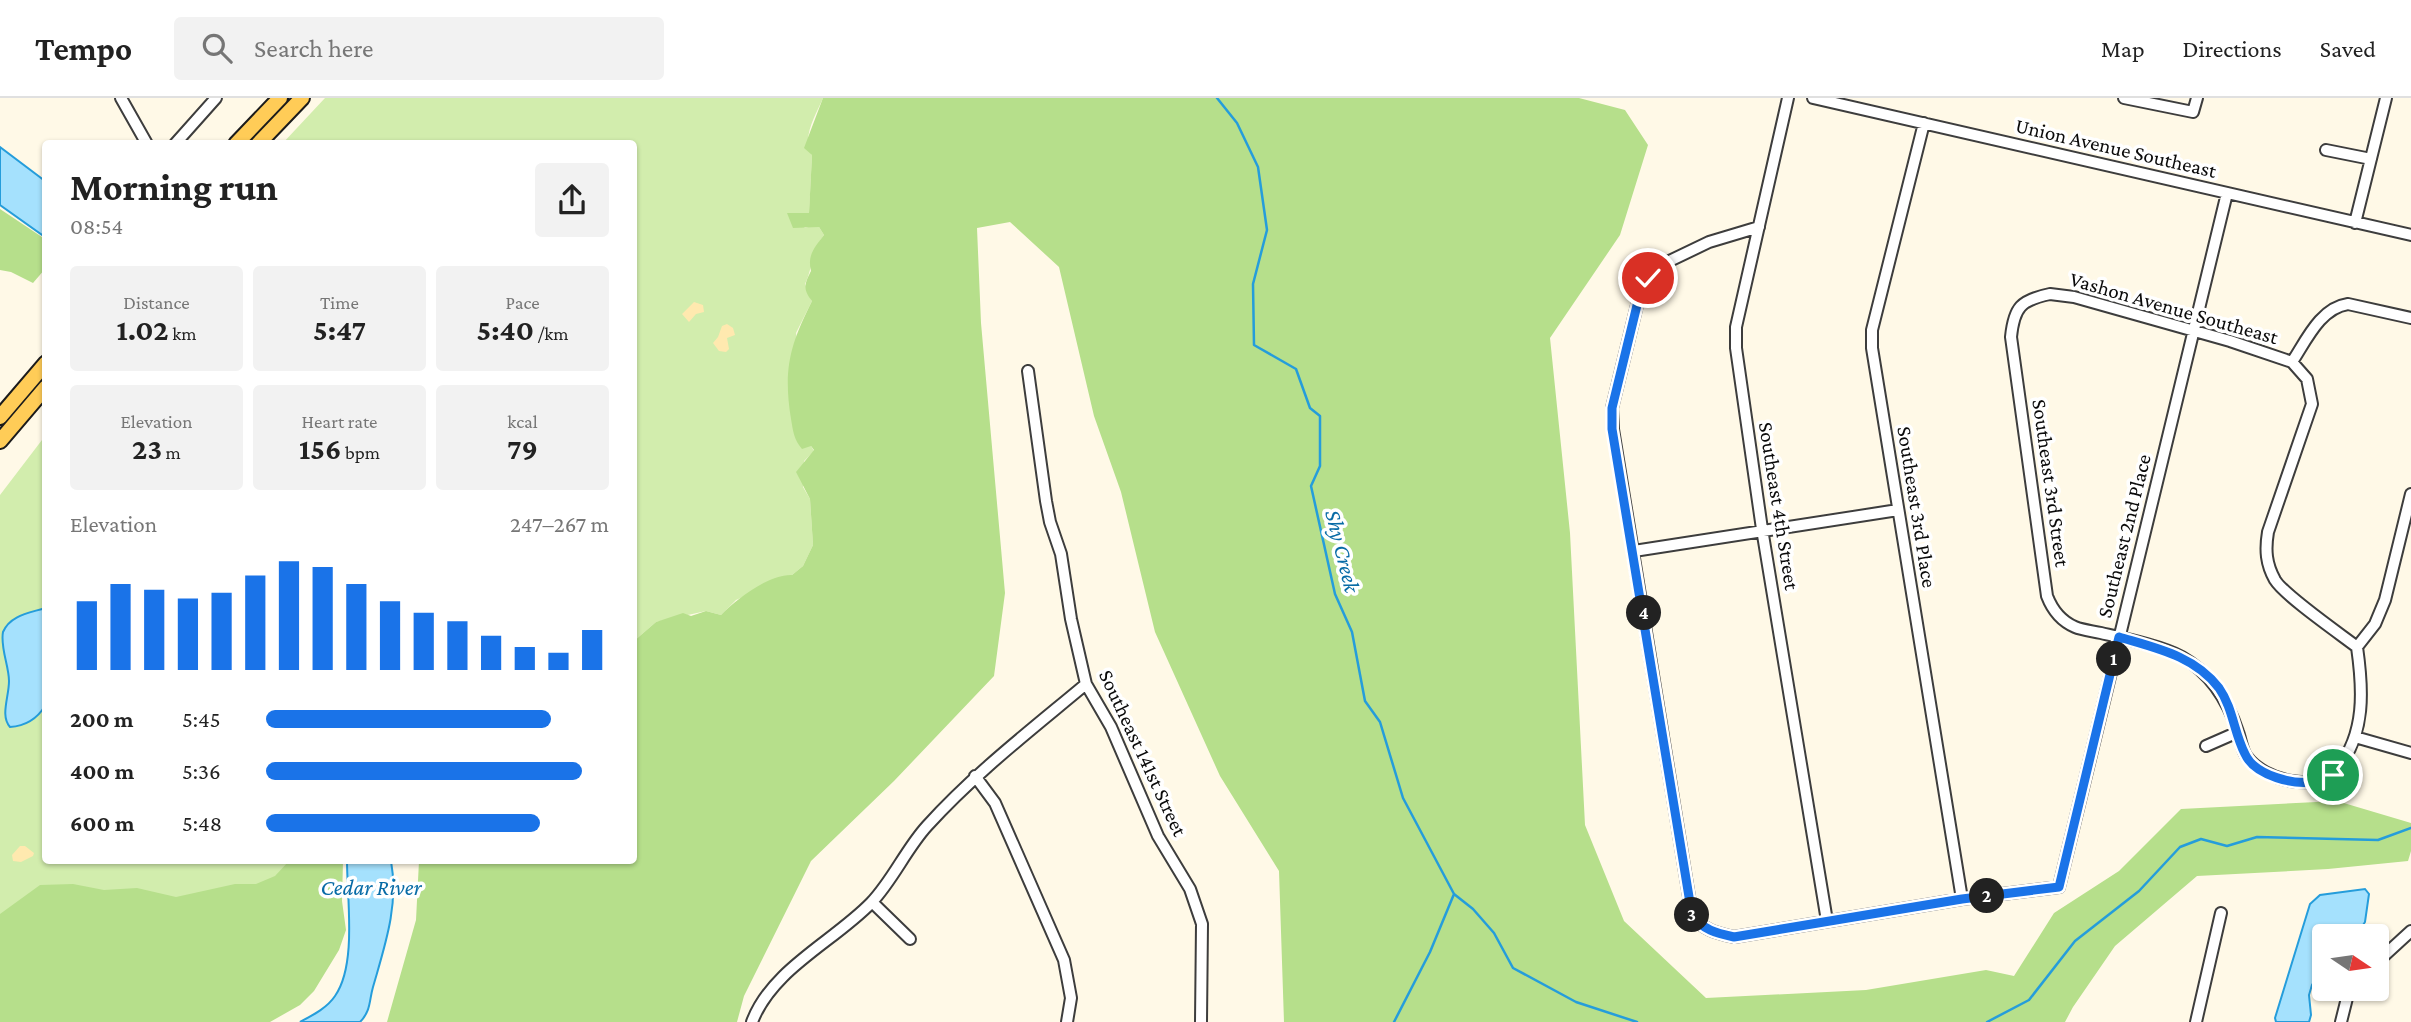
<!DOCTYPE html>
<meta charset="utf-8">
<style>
:root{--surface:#fff;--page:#f2f2f2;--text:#222;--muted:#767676;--line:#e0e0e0;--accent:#1a73e8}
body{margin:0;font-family:"Crimson Pro",serif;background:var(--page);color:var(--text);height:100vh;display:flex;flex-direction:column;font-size:26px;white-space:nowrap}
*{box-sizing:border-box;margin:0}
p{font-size:23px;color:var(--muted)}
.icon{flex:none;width:38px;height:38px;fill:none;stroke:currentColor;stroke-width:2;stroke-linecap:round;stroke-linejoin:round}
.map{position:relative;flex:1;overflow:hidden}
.sheet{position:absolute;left:42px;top:42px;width:595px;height:724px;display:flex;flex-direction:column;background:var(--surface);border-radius:7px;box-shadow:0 2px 5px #0004}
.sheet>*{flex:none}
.needle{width:46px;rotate:103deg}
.controls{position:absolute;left:2312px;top:826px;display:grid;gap:14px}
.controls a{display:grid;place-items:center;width:77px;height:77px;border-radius:7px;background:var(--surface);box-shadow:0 2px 5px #0004;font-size:35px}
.pin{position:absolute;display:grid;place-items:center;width:60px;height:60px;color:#fff;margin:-30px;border:4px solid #fff;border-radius:50%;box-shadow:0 2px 7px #0007}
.km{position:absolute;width:35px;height:35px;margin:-18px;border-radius:50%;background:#222;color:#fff;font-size:19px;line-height:35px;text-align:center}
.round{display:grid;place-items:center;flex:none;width:74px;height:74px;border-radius:7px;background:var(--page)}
.head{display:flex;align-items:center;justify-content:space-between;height:119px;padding:0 28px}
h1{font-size:38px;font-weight:700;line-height:52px}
.metrics{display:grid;grid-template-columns:repeat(3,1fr);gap:10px;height:119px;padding:7px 28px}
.metrics div{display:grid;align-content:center;border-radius:7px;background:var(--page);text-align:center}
.metrics b{font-size:30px;font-weight:700}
.metrics small{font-size:19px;font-weight:400}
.metrics p{font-size:19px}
.chart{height:196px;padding:14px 28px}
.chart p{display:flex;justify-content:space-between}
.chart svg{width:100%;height:126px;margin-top:7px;stroke:var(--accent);stroke-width:6}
ul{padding:0 28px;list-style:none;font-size:23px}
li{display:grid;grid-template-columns:112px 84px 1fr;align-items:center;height:52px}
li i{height:18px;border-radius:9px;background:var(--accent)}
header{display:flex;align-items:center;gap:42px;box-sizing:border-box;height:98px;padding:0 35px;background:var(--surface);border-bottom:2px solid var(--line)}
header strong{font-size:33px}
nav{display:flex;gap:38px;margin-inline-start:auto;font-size:24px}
.search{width:490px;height:63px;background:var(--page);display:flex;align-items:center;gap:18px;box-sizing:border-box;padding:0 24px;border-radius:7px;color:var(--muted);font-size:26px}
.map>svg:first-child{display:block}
</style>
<header>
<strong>Tempo</strong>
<div class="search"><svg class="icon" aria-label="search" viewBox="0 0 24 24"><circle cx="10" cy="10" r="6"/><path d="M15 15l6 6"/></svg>Search here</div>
<nav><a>Map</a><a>Directions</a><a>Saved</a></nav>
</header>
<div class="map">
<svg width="2411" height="924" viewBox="0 0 2411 924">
<rect width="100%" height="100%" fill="#fff9e7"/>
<!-- green -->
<path fill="#d2edad" d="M 325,0 L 823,0 C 816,17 801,39 812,57 L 809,116 L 788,115 L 805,130 L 812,128 L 819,129 L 824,137 C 812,152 813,169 805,186 L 812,203 L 796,235 L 811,348 L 814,353 L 804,363 L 803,389 L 810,401 L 813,447 L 803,468 L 792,477 L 736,502 L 721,517 L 706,513 L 656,524 L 634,543 L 634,46 L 282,46 Z
M 45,338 L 46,763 L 297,763 L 252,826 L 0,863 L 0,397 Z"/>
<!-- forest -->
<path fill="#b6df8b" d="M 823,0 L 1579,0 L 1625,12 L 1648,47 L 1620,137 L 1550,240 L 1570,435 L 1585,727 L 1624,823 L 1706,900 L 1866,892 L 1986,872 L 2014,878 L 2054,815 L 2119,773 L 2181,711 L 2337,703 L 2411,725 L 2411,753 L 2408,763 L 2328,771 L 2197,778 L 2115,848 L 2073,909 L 2065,924 L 1284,924 L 1279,773 L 1220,678 L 1155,534 L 1121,394 L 1094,318 L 1059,169 L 1010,124 L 977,130 L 981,225 L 1005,495 L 994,578 L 894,683 L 811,763 L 744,898 L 737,924 L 387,924 L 416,822 L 419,763 L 634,763 L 634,543 L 656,524 L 683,515 L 691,518 L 706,513 L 721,517 C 737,501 769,476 792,477 L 803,468 L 813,447 L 810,401 L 796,374 L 814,352 L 811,348 L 802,351 C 794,342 793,333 791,321 C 783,271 790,247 812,203 C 802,191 805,185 811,173 C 807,157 815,149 824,137 L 819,129 L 793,130 L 787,115 L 809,115 L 812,57 L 804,50 Z
M 0,111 L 45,141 L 45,171 L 33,185 L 11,174 L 0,172 Z
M 289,763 L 343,763 L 342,803 L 346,832 L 339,852 L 314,893 L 300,907 L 270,924 L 0,924 L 0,816 L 40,787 L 73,786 L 104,792 L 137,790 L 176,799 L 235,786 L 256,786 L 275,778 Z"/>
<!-- sand -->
<path fill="#ffe9af" d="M 694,204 L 703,207 L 704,214 L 696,216 L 689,224 L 682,216 Z
M 727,226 L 733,230 L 735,237 L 727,240 L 729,251 L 726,254 L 719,253 L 713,245 L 718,239 L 722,228 Z
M 20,748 L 25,748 L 34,755 L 33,758 L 21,764 L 13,763 L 12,757 Z"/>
<!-- water -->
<path fill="#a5e1fd" stroke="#259ddb" stroke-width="2" d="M 0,49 L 45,83 L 45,139 L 0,107 Z
M 45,510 L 45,608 C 37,621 25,628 10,629 C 0,618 9,599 9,583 C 9,568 0,549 3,534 C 10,517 30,515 45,510 Z
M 347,763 L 391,763 C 399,807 385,847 373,889 C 369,903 371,913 360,924 L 300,924 C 313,917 327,910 335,898 C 357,867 347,800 347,763 Z
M 2365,791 L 2369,796 L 2365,824 L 2356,838 L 2324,838 L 2324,868 L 2312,887 L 2309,897 L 2311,917 L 2309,924 L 2276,924 L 2275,920 L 2310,806 L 2320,797 Z"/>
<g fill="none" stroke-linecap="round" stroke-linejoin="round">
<!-- stream -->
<path stroke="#259ddb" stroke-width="2.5" d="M 1217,0 L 1237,25 L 1258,69 L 1267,132 L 1253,186 L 1254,247 L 1296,271 L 1310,310 L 1320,318 L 1320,368 L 1311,388 L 1335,496 L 1352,534 L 1365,603 L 1380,624 L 1403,700 L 1454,796 L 1430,854 L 1394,924
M 1454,796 L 1473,811 L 1494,835 L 1513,870 L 1576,904 L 1637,924
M 1987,924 L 2029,902 L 2075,843 L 2139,793 L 2180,749 L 2201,741 L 2227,748 L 2257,739 L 2378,742 L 2411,730"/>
<defs>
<path id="minor" d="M 121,0 L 147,46
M 1788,0 L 1736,229 L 1736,250 L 1762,431 L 1827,823
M 1813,0 L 2411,137
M 2124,0 L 2193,14 L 2197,0
M 1924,25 L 1872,232 L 1872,250 L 1962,801
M 175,46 L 216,0
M 2326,52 L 2371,61
M 2355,125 L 2386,0
M 1759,129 L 1709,144 L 1657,169 L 1640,195 L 1612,310 L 1613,331 L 1692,817 C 1703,832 1716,835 1734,839 L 1962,801 L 2059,789 L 2227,95
M 2050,196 L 2074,199 L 2230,243 L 2292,264 L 2307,281 L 2312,306 L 2268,434 C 2265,452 2266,466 2275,482 C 2284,497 2340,536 2357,549 C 2363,591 2366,636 2337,671 C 2317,696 2264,682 2247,659 C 2242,653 2241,642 2238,634 C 2228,603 2212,576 2182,559 C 2162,548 2123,540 2101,535 C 2092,533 2082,532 2075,529 C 2061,523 2052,511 2047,498 L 2011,239 C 2014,209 2021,202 2050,196 Z
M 2292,264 C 2306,243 2320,210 2348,206 L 2411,220
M 1028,273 L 1046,403 L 1050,424 L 1061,456 L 1071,521 L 1086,586 L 1111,629 L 1158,738 L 1190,791 L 1202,826 L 1201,924
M 1634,453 L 1898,412
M 2357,549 L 2375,526 L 2385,502 L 2411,396
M 2355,639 L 2411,655
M 2206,648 L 2238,634
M 975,678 L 995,705 L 1064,862 L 1071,900 L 1067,924
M 872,804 L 910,841
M 2376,865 L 2411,833
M 752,924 C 772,871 833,844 871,805 C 893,782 906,751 927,728 C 975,675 1031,632 1086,586
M 2196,924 L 2221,815
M 2341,924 L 2348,896 L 2352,891"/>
<path id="major" d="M 236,46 L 280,0
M 258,46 L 302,0
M 0,319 L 46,265
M 0,343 L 46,289"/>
</defs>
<!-- minor casing -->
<use href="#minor" stroke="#3d3d3d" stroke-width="14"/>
<!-- major casing -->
<use href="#major" stroke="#1b1b1b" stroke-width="18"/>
<!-- minor -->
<use href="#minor" stroke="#fff" stroke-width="10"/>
<!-- major -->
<use href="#major" stroke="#ffcc57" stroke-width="14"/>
</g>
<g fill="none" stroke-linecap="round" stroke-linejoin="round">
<defs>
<path id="route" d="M 1648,180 L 1640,195 L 1612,310 L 1612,331 L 1692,817 C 1703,832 1716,835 1734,839 L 1962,801 L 2059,789 L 2119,539 C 2156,550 2195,558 2219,590 C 2233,610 2234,635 2245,656 C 2255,678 2295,688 2317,683 C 2322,682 2328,679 2333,677"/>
</defs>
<!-- route casing -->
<use href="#route" stroke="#fff" stroke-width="14"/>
<!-- route -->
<use href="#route" stroke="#1a73e8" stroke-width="9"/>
</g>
<g text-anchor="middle" stroke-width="7" stroke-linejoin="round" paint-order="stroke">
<!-- street labels -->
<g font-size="21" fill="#0a0a0a" stroke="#fff">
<text transform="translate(2116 50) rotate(13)" y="7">Union Avenue Southeast</text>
<text transform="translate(2174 210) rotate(16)" y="7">Vashon Avenue Southeast</text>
<text transform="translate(2051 385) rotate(82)" y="7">Southeast 3rd Street</text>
<text transform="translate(1779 408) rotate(81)" y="7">Southeast 4th Street</text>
<text transform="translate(1917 409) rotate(81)" y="7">Southeast 3rd Place</text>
<text transform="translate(2124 438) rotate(-76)" y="7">Southeast 2nd Place</text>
<text transform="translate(1143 655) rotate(65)" y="7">Southeast 141st Street</text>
</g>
<!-- water labels -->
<g font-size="23" font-style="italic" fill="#086ba6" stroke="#fff">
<text transform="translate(1343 453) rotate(76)" y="8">Shy Creek</text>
<text x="371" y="797">Cedar River</text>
</g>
</g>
</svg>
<div class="controls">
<a><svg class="needle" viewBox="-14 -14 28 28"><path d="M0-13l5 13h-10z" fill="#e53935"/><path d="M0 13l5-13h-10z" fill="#767676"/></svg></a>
</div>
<div class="pin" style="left:2333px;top:677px;background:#1e9e55"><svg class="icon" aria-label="arrive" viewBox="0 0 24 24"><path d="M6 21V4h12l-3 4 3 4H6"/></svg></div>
<div class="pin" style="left:1648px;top:180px;background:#d93025"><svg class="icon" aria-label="check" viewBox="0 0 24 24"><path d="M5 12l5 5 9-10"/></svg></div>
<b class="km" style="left:2114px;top:561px">1</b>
<b class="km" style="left:1987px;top:798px">2</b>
<b class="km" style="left:1692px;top:817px">3</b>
<b class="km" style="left:1644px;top:515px">4</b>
<section class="sheet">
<div class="head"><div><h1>Morning run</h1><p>08:54</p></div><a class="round"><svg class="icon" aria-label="share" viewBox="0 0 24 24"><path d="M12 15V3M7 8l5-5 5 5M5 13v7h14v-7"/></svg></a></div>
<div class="metrics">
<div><p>Distance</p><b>1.02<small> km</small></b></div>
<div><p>Time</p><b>5:47</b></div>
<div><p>Pace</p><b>5:40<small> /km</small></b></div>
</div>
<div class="metrics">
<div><p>Elevation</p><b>23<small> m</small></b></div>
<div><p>Heart rate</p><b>156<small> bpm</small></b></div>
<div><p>kcal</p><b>79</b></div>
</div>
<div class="chart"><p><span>Elevation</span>247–267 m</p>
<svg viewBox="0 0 160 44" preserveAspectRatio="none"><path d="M5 44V20M15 44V14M25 44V16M35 44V19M45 44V17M55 44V11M65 44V6M75 44V8M85 44V14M95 44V20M105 44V24M115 44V27M125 44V32M135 44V36M145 44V38M155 44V30"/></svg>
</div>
<ul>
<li><b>200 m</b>5:45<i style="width:83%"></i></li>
<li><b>400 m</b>5:36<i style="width:92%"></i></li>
<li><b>600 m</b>5:48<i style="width:80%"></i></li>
</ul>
</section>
</div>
